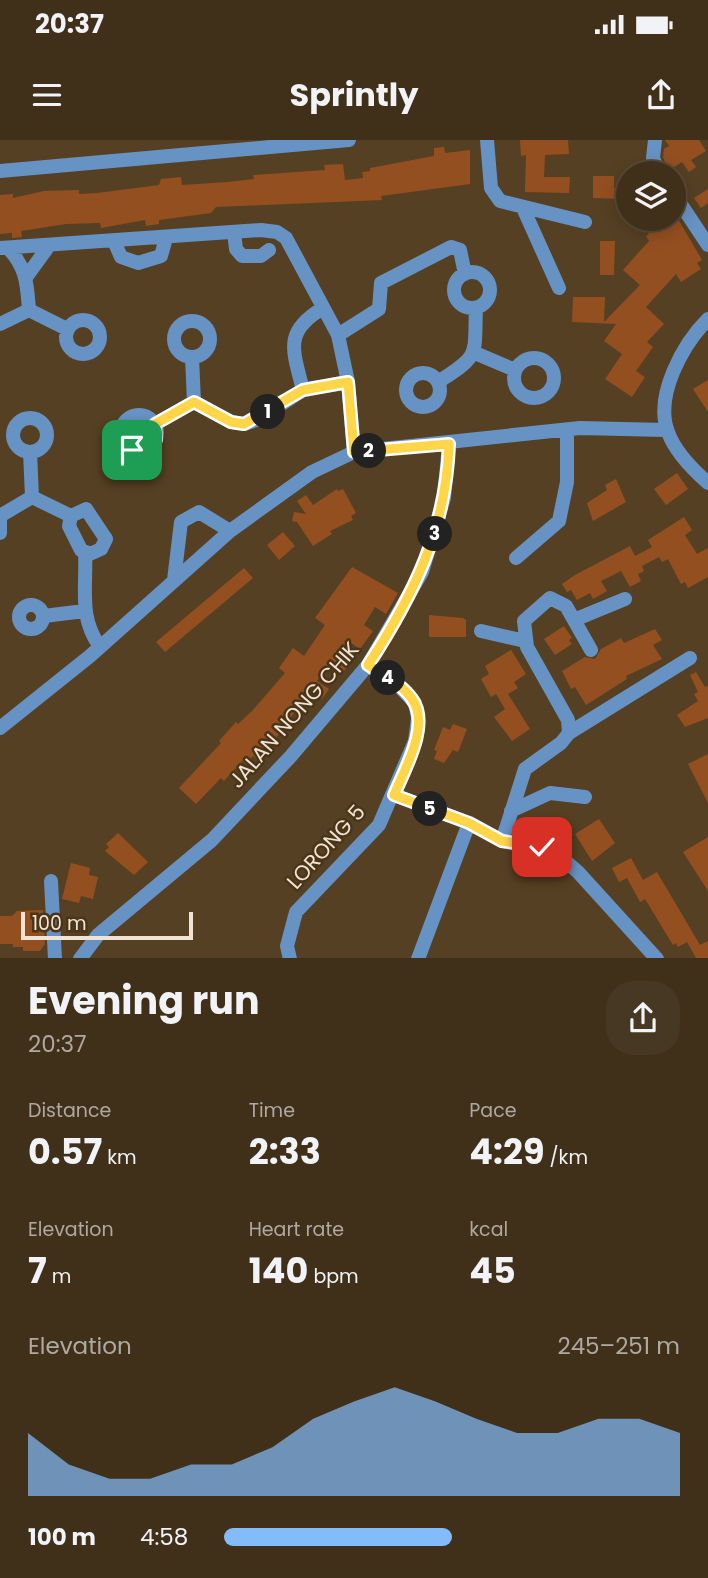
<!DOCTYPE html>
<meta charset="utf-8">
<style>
:root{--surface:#40301a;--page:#473823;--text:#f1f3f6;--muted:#aea9a2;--line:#594b39;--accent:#83bcfb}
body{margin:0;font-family:Poppins,sans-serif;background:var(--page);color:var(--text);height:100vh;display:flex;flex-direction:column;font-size:26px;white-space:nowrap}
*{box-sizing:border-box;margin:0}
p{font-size:23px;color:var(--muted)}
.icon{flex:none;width:38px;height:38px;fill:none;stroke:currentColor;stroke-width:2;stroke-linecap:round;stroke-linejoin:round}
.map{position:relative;height:818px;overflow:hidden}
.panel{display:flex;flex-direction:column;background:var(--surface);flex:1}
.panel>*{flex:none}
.controls{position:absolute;left:616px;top:21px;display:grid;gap:14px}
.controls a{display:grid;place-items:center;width:70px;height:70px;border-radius:50%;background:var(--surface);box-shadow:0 4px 18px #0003,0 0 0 2px var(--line);font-size:35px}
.scale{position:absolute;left:21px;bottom:18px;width:172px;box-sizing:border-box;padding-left:7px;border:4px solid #f2e4d4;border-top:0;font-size:19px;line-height:24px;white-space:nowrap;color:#f2e4d4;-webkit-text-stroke:5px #4b3518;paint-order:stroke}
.pin{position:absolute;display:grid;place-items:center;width:60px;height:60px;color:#fff;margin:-30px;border-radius:14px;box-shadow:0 4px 10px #0006}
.km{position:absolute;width:35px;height:35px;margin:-18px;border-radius:50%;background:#222;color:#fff;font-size:19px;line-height:35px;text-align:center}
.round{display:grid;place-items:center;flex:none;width:74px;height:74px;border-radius:28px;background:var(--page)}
.head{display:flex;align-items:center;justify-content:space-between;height:119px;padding:0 28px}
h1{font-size:38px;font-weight:700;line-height:52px}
.metrics{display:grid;grid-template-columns:repeat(3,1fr);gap:10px;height:119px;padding:7px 28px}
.metrics div{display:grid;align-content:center}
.metrics b{font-size:35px;font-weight:700}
.metrics small{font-size:19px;font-weight:400}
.metrics p{font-size:19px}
.chart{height:196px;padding:14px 28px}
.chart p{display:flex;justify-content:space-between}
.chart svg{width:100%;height:126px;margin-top:7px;fill:var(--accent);opacity:.7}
ul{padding:0 28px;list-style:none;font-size:23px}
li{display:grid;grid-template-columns:112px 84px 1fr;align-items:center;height:52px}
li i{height:18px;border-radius:9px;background:var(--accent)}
.status{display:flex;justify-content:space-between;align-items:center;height:49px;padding:0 35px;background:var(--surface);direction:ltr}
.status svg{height:19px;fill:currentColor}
header{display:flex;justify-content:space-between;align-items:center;height:91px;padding:0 28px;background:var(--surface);font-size:32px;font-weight:700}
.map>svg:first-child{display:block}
</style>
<div class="status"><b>20:37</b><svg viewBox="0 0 49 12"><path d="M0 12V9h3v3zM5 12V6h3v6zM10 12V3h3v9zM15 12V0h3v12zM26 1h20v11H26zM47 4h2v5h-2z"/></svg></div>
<header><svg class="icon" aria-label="menu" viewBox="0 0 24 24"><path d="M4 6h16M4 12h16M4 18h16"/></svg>Sprintly<svg class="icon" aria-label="share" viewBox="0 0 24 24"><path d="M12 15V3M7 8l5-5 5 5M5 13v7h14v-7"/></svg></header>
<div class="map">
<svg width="708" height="819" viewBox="0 0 708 819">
<rect width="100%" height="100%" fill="#564023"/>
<!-- building -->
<path fill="#944f20" d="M 520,0 L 568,0 L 569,14 L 545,15 L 544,37 L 570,37 L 569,53 L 525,52 L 526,15 L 521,16 Z
M 665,0 L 699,0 L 706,11 L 691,20 L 696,27 L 689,32 L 682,22 L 668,31 L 663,17 L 664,9 L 669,6 Z
M 444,7 L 445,13 L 470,10 L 470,44 L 381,56 L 382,60 L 216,67 L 211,73 L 159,80 L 159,84 L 146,86 L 145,80 L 101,88 L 100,83 L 66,84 L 21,91 L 22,97 L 12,98 L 12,93 L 0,94 L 0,55 L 13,54 L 13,58 L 44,51 L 79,50 L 79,54 L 97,53 L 159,45 L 161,39 L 181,37 L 182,45 L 227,42 L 254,39 L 253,35 L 325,30 L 324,25 L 343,24 L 345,40 L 363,38 L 362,32 L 370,31 L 370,28 L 434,16 L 434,8 Z
M 593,36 L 614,36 L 614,48 L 622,48 L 622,59 L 593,58 Z
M 708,49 L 708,63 L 701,68 L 694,58 Z
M 639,79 L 678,79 L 702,120 L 697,123 L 701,129 L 681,142 L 676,134 L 646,167 L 664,184 L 647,202 L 653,207 L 636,231 L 645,237 L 632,257 L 605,239 L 622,214 L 604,201 L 616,184 L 572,182 L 573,157 L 605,157 L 604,182 L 640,145 L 623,130 L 649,101 L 646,96 L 649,94 Z
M 600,101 L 615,101 L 614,135 L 600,135 Z
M 708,240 L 708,272 L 693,249 Z
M 677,333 L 688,349 L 666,365 L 654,349 Z
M 616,339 L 626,362 L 593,381 L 587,363 L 607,350 L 605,345 Z
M 337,349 L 338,351 L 343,349 L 356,373 L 351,376 L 353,380 L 330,391 L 332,394 L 313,406 L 297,382 L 292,381 L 294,372 L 306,374 L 297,361 L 306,355 L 313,365 Z
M 684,377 L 692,390 L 685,395 L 697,414 L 708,408 L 708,437 L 688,448 L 685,442 L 681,444 L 668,419 L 662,422 L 659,417 L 642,426 L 644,431 L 638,434 L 641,441 L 630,447 L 621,431 L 601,441 L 607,451 L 593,459 L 590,453 L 577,460 L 571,450 L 567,452 L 562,444 L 575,435 L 630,406 L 635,416 L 652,407 L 648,400 Z
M 283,392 L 295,406 L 279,420 L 267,405 Z
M 352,427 L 398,453 L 386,474 L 375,467 L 364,485 L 373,491 L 360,509 L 351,503 L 339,522 L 347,527 L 341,535 L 328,526 L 317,541 L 329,549 L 322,559 L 315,553 L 301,569 L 298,567 L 259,622 L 253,616 L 246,624 L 242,621 L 224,641 L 221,638 L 196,664 L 179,648 L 221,603 L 219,601 L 236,582 L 238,584 L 252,571 L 285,533 L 279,528 L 293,508 L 304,516 L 325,485 L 315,478 Z
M 244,428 L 253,438 L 165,512 L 156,502 Z
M 429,475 L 463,478 L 466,480 L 466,497 L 429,497 Z
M 564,486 L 572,498 L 569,500 L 572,504 L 555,515 L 544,499 Z
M 655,489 L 662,500 L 653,505 L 662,519 L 626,536 L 627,539 L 586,565 L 575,547 L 571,549 L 562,531 L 585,517 L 595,519 L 601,509 L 621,498 L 624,503 Z
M 511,510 L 526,534 L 514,542 L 518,548 L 508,554 L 530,589 L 512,601 L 494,577 L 505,569 L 496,554 L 491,557 L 481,539 L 489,534 L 485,526 Z
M 696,532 L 705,547 L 708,546 L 708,578 L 685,587 L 677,575 L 698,561 L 694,554 L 698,552 L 690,535 Z
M 453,584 L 467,589 L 458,612 L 453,610 L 444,623 L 434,619 L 437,611 L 434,610 L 443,587 L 450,590 Z
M 708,614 L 708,663 L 688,624 Z
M 599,679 L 615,703 L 592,721 L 575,694 Z
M 118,693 L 148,722 L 134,735 L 105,711 L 109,707 L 106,704 Z
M 708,697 L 708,751 L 683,712 Z
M 631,718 L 643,740 L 657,732 L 700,805 L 708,801 L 708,818 L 696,818 L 687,802 L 678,807 L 676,803 L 673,805 L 645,759 L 640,762 L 627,738 L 619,742 L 612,728 Z
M 71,723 L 90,728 L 89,735 L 98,737 L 93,759 L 81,756 L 79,763 L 62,759 Z
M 43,770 L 45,804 L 40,811 L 23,811 L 23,807 L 13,807 L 13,804 L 0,804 L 0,776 L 12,776 L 17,771 Z"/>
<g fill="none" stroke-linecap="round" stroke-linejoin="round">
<!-- minor -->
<path stroke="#6693c4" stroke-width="14" d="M 487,0 L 491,48 L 500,61 L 585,82
M 655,0 L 653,18 L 659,33
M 0,31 L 349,0
M 674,54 L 708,105
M 523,68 L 559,148
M 234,92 L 236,109 L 242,116 L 261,116 L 269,110
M 114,101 L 121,117 L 138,123 L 161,116 L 166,98
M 0,108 L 261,90 L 277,92 L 286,98 L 338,195 L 348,242 L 354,312
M 8,108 C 27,128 27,145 29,170
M454 150a18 18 0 1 1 36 0a18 18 0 1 1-36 0Z
M 27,136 L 48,107
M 29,170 L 67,189
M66 197a17 17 0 1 1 34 0a17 17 0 1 1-34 0Z
M174 199a18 18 0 1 1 36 0a18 18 0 1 1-36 0Z
M 0,184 L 29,170
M 338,195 L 379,169 L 381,143 L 451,107 L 460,110 L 465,134
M 475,213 L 515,230
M 192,217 L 194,262
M514 238a20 20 0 1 1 40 0a20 20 0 1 1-40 0Z
M406 250a17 17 0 1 1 34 0a17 17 0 1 1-34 0Z
M 438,242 C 481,215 474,216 476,168
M 303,250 C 293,210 283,192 323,168
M 194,262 L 231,282 L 244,284 L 259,279 L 303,250 L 348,242
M121 293a18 18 0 1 1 36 0a18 18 0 1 1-36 0Z
M13 295a17 17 0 1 1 34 0a17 17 0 1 1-34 0Z
M 155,284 L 194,262
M 30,312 L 32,357
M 32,357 L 71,376
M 86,369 L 106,399 L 101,409 L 90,414 L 81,410 L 69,386 L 71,376 Z
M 0,376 L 32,357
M 0,380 L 0,393
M 85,412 C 87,448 78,476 100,507
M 516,418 L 559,381 L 567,342 L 567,290
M 174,440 L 181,382 L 199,372 L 230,391
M19 477a12 12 0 1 1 24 0a12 12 0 1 1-24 0Z
M 44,476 L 84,471
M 574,480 L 591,510
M 481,491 L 525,501
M 0,588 L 90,516 L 230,391 L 312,332 L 354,312 L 580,288 L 666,290
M 569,593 L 690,518
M 394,655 L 469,683 L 502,701 L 555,712 L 578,732 L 657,819
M 511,671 L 550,653 L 585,657
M 502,701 L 525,629 L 561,603 L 569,593 L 568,580 L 527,507 L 524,481 L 550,458 L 566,466 L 574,480 L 625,459
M 51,741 L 55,819
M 80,819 L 98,795 L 212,700 L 291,616 L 368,525 L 422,432 L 444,358 L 449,304
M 290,819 L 287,806 L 296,772 L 379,685 L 415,601 L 418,578 L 415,563 L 397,544 L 368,525
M 418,819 L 469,683"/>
<!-- tertiary -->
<path stroke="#6693c4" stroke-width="14" d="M 708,179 C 683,204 654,256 668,292 C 675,312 692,329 708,343"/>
</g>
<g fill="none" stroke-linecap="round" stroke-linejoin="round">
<defs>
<path id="route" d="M 132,310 L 149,308 L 156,300 L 155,284 L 194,262 L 231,282 L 244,284 L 303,250 L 348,242 L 354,312 L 449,304 C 446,390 414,454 368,525 C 383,535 402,544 412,559 C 431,585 404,630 394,655 L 469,683 L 502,701 L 542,707"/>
</defs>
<!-- route casing -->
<use href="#route" stroke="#fff" stroke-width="14"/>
<!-- route -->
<use href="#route" stroke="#ffd54a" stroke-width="9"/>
</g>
<g text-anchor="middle" stroke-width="5" stroke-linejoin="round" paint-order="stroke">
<!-- street labels -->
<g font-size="21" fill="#f2e4d4" stroke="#4b3518">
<text transform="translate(294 575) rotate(-49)" y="7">JALAN NONG CHIK</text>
<text transform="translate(326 707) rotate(-48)" y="7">LORONG 5</text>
</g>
</g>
</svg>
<div class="controls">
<a><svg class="icon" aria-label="layers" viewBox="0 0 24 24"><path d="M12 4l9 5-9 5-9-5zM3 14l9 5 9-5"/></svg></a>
</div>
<div class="scale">100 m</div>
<div class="pin" style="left:132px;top:310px;background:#1e9e55"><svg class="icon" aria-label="arrive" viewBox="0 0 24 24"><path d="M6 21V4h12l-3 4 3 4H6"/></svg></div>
<div class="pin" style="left:542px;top:707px;background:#d93025"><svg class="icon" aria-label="check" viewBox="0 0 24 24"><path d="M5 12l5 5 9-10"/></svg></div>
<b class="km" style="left:268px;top:272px">1</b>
<b class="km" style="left:369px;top:311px">2</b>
<b class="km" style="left:435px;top:394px">3</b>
<b class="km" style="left:388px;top:538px">4</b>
<b class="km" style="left:430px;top:669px">5</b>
</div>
<section class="panel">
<div class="head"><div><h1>Evening run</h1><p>20:37</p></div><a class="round"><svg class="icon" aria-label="share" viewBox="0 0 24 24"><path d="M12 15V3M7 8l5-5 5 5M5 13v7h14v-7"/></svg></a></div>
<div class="metrics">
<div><p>Distance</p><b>0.57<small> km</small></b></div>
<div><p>Time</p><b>2:33</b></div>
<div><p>Pace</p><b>4:29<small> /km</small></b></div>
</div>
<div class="metrics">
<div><p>Elevation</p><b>7<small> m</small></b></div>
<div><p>Heart rate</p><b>140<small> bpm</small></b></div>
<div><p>kcal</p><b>45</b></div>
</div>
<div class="chart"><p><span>Elevation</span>245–251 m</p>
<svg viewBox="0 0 160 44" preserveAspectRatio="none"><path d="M0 44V22L10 33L20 38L30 38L40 33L50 33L60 27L70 17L80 11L90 6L100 11L110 17L120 22L130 22L140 17L150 17L160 22V44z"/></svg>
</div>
<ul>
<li><b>100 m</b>4:58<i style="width:50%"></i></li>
</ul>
</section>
